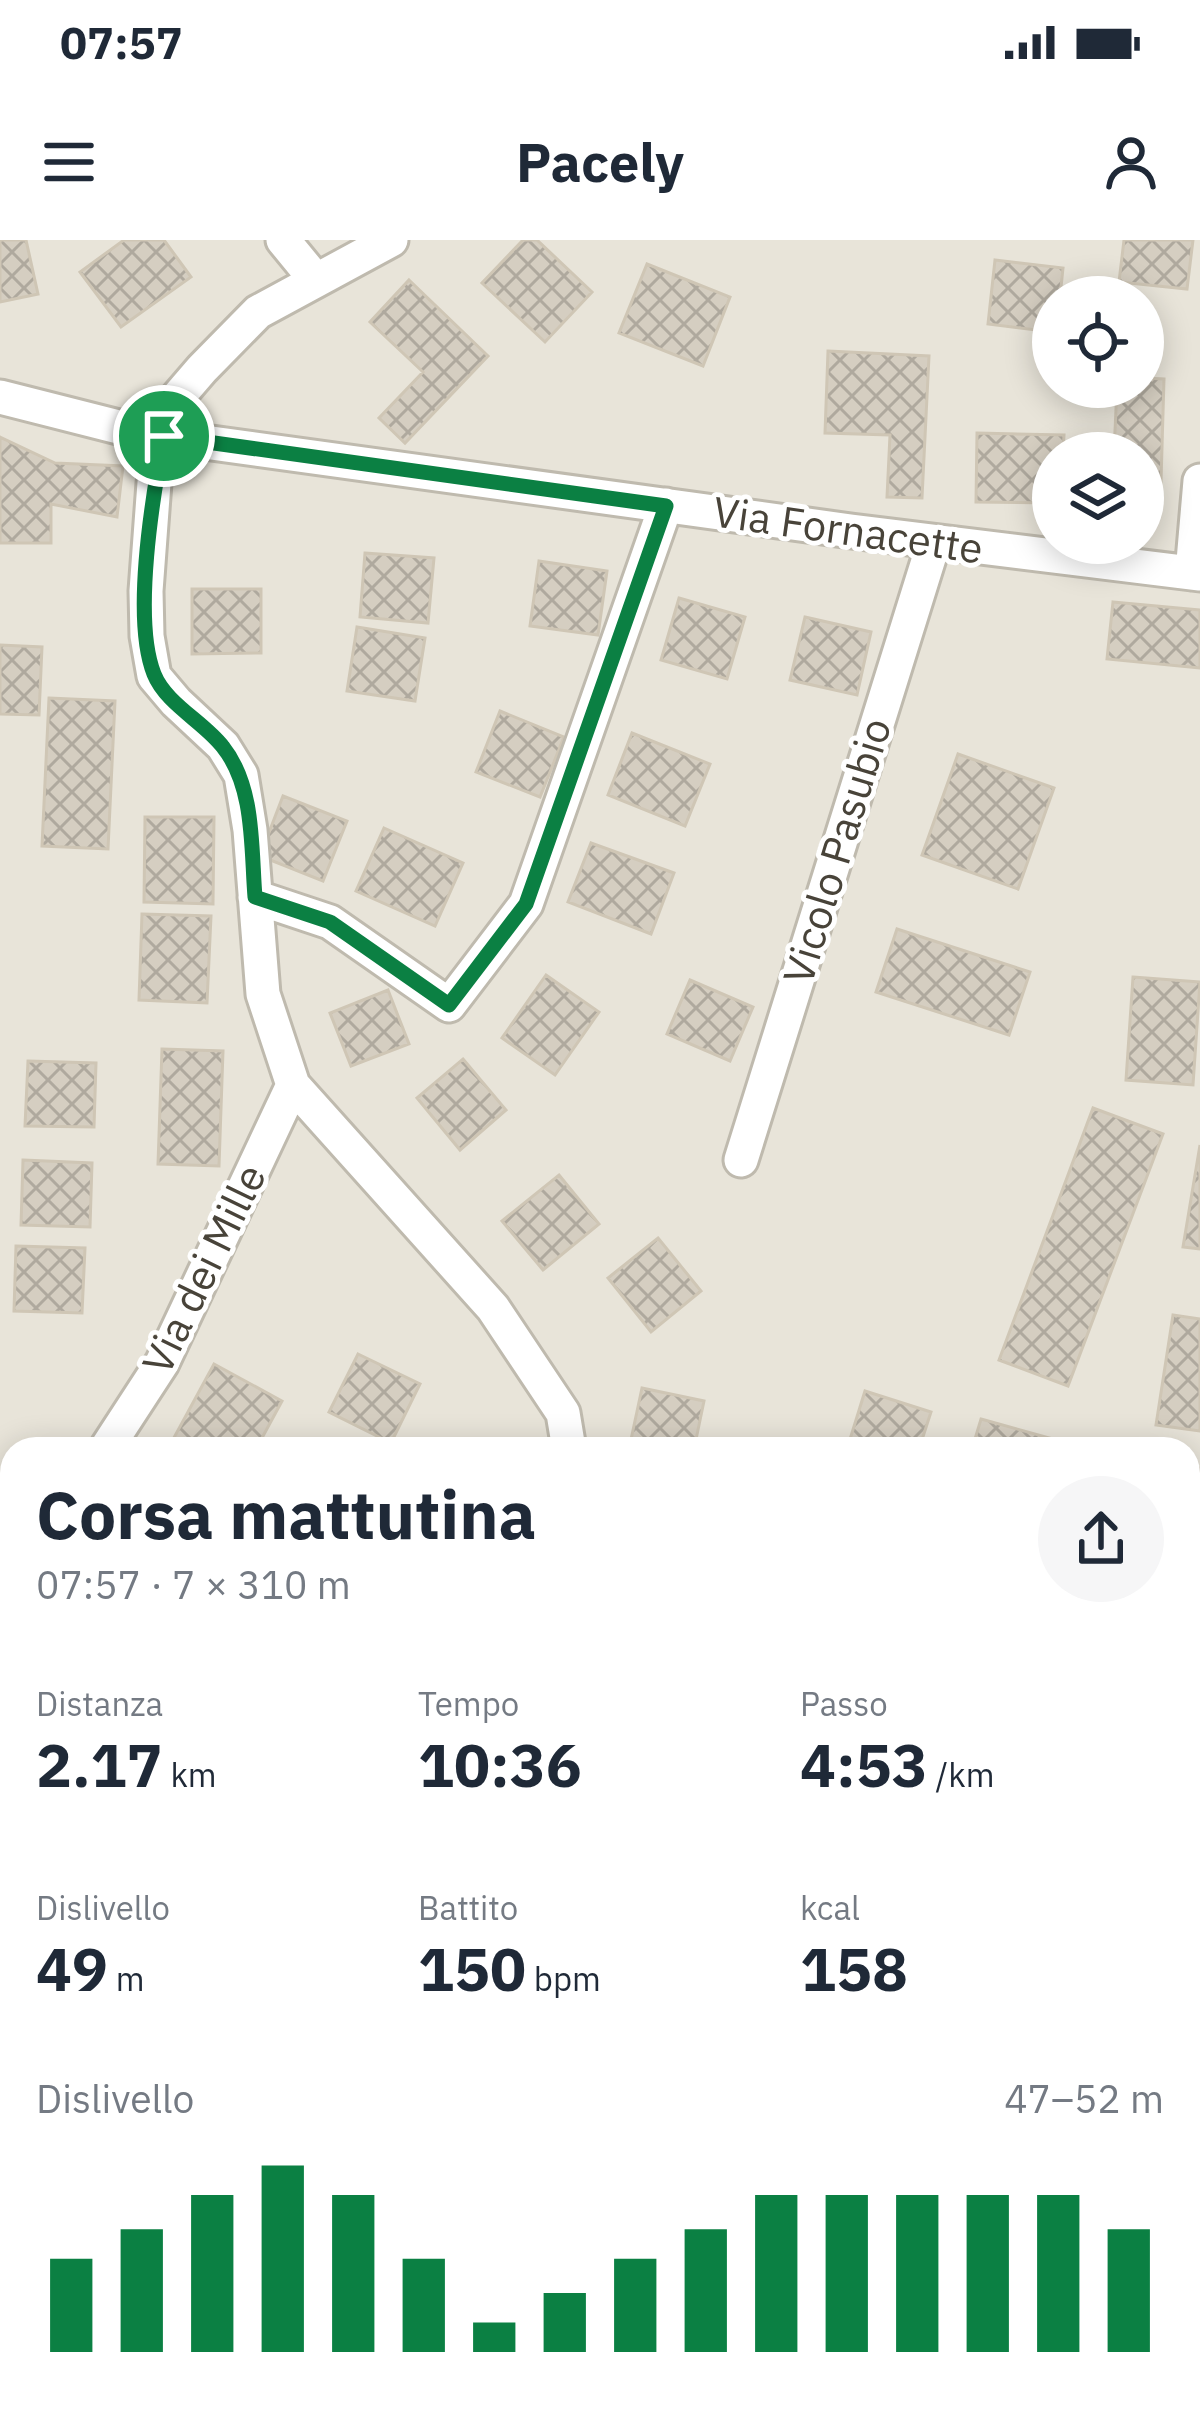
<!DOCTYPE html>
<html lang="it">
<meta charset="utf-8">
<style>
:root{--surface:#fff;--page:#f6f6f7;--text:#1f2937;--muted:#747a83;--accent:#0b8043}
body{margin:0;font-family:"IBM Plex Sans",sans-serif;background:var(--page);color:var(--text);height:100vh;display:flex;flex-direction:column;font-size:45px;white-space:nowrap}
*{box-sizing:border-box;margin:0}
p{font-size:39px;color:var(--muted)}
.icon{flex:none;width:66px;height:66px;fill:none;stroke:currentColor;stroke-width:2;stroke-linecap:round;stroke-linejoin:round}
.map{position:relative;flex:1;overflow:hidden}
.sheet{position:absolute;left:0px;top:1197px;width:1200px;height:975px;display:flex;flex-direction:column;background:var(--surface);border-radius:36px 36px 0 0;box-shadow:0 6px 30px #0003}
.sheet>*{flex:none}
.tools{position:absolute;left:1032px;top:36px;display:grid;gap:24px}
.tools a{display:grid;place-items:center;width:132px;height:132px;border-radius:50%;background:var(--surface);box-shadow:0 6px 30px #0003;font-size:60px}
.pin{position:absolute;display:grid;place-items:center;width:102px;height:102px;color:#fff;margin:-51px;border:6px solid #fff;border-radius:50%;box-shadow:0 3px 12px #0007}
.round{display:grid;place-items:center;flex:none;width:126px;height:126px;border-radius:63px;background:var(--page)}
.headline{display:flex;align-items:center;justify-content:space-between;height:204px;padding:0 36px}
h1{font-size:66px;font-weight:800;line-height:90px}
.stats{display:grid;grid-template-columns:repeat(3,1fr);gap:18px;height:204px;padding:12px 36px}
.stats div{display:grid;align-content:center}
.stats b{font-size:60px;font-weight:800}
.stats small{font-size:33px;font-weight:400}
.stats p{font-size:33px}
.chart{height:336px;padding:24px 36px}
.chart p{display:flex;justify-content:space-between}
.chart svg{width:100%;height:216px;margin-top:12px;stroke:var(--accent);stroke-width:6}
.status{display:flex;justify-content:space-between;align-items:center;height:84px;padding:0 60px;background:var(--surface);direction:ltr}
.status svg{height:33px;fill:currentColor}
header{display:flex;justify-content:space-between;align-items:center;height:156px;padding:0 36px;background:var(--surface);font-size:54px;font-weight:800}
.map>svg:first-child{display:block}
</style>
<div class="status"><b>07:57</b><svg viewBox="0 0 49 12"><path d="M0 12V9h3v3zM5 12V6h3v6zM10 12V3h3v9zM15 12V0h3v12zM26 1h20v11H26zM47 4h2v5h-2z"/></svg></div>
<header><svg class="icon" aria-label="menu" viewBox="0 0 24 24"><path d="M4 6h16M4 12h16M4 18h16"/></svg>Pacely<svg class="icon" aria-label="person" viewBox="0 0 24 24"><circle cx="12" cy="8" r="4"/><path d="M4 21q1-7 8-7t8 7"/></svg></header>
<div class="map">
<svg width="1200" height="2170" viewBox="0 0 1200 2170">
<defs>
<pattern id="building-cross-hatch" width="8" height="8" patternUnits="userSpaceOnUse" patternTransform="scale(3)"><rect width="8" height="8" fill="#d5cec1"/><path d="M0 0l8 8M0 8l8-8" fill="none" stroke="#afa99e"/></pattern>
</defs>
<rect width="100%" height="100%" fill="#f4f2eb"/>
<!-- residential -->
<path fill="#e8e4d9" fill-rule="evenodd" d="M 0,0 L 1200,0 L 1200,2170 L 0,2170 ZM 1053,57 L 1143,57 L 1143,147 L 1053,147 ZM 1053,213 L 1143,213 L 1143,303 L 1053,303 ZM 12,1209 L 1188,1209 L 1188,2160 L 12,2160 Z"/>
<!-- building -->
<path fill="url(#building-cross-hatch)" stroke="#cfc6b5" stroke-width="3" d="M 0,0 L 26,0 L 38,54 L 0,62 Z
M 124,0 L 164,0 L 191,37 L 121,87 L 80,32 Z
M 523,0 L 537,0 L 592,52 L 545,102 L 482,43 Z
M 1124,0 L 1193,0 L 1187,49 L 1119,42 Z
M 995,20 L 1063,28 L 1060,57 L 1053,57 L 1053,92 L 988,84 Z
M 647,24 L 730,57 L 703,126 L 619,93 Z
M 409,40 L 488,116 L 405,203 L 379,178 L 423,132 L 370,82 Z
M 828,111 L 929,116 L 922,258 L 887,257 L 890,195 L 825,193 Z
M 1143,138 L 1164,139 L 1160,276 L 1143,276 L 1143,213 L 1114,213 L 1117,147 L 1143,147 Z
M 977,193 L 1064,195 L 1063,213 L 1053,213 L 1053,263 L 976,262 Z
M 0,197 L 55,223 L 123,226 L 117,277 L 51,264 L 51,303 L 0,303 Z
M 365,313 L 434,318 L 428,383 L 360,377 Z
M 539,321 L 607,331 L 598,395 L 530,386 Z
M 192,349 L 261,349 L 261,413 L 192,414 Z
M 679,358 L 745,377 L 727,439 L 661,420 Z
M 1113,362 L 1200,370 L 1200,428 L 1107,419 Z
M 805,377 L 871,392 L 857,455 L 790,440 Z
M 357,387 L 425,398 L 415,461 L 347,451 Z
M 0,405 L 42,407 L 39,475 L 0,474 Z
M 49,458 L 115,461 L 108,609 L 42,606 Z
M 500,471 L 564,497 L 540,557 L 476,532 Z
M 632,493 L 710,524 L 685,586 L 608,555 Z
M 958,514 L 1054,548 L 1018,649 L 922,615 Z
M 283,556 L 347,581 L 323,641 L 260,616 Z
M 145,577 L 214,577 L 213,664 L 144,662 Z
M 384,588 L 463,623 L 435,686 L 356,651 Z
M 591,603 L 674,633 L 651,694 L 568,662 Z
M 142,674 L 211,676 L 207,763 L 139,760 Z
M 897,689 L 1030,732 L 1009,795 L 876,752 Z
M 546,735 L 599,772 L 555,835 L 502,798 Z
M 1133,737 L 1200,742 L 1193,845 L 1126,840 Z
M 690,740 L 753,767 L 730,821 L 667,794 Z
M 388,750 L 409,804 L 351,826 L 330,773 Z
M 162,809 L 223,811 L 219,926 L 158,924 Z
M 463,819 L 506,870 L 460,910 L 417,858 Z
M 28,821 L 96,823 L 94,887 L 25,886 Z
M 1093,868 L 1163,894 L 1068,1146 L 999,1120 Z
M 1200,905 L 1200,1009 L 1183,1007 Z
M 23,920 L 92,923 L 90,987 L 21,985 Z
M 559,935 L 599,984 L 543,1030 L 502,981 Z
M 658,998 L 701,1051 L 651,1092 L 608,1038 Z
M 16,1006 L 85,1008 L 82,1073 L 14,1071 Z
M 1173,1075 L 1200,1079 L 1200,1191 L 1156,1185 Z
M 358,1114 L 420,1144 L 391,1203 L 329,1172 Z
M 214,1124 L 282,1161 L 256,1209 L 179,1209 L 170,1205 Z
M 642,1148 L 704,1161 L 694,1209 L 629,1209 Z
M 865,1151 L 931,1172 L 919,1209 L 847,1209 Z
M 981,1179 L 1053,1199 L 1050,1209 L 972,1209 Z
M 1188,1225 L 1200,1228 L 1200,1303 L 1188,1301 Z"/>
<g fill="none" stroke-linecap="round" stroke-linejoin="round">
<defs>
<path id="street" d="M 283,0 L 315,39
M 0,157 L 146,194 L 851,291 L 1200,334
M 146,194 L 202,129 L 258,72 L 391,0
M 164,196 L 154,243 L 146,351 L 147,396 L 154,436 L 176,462 L 223,506 L 241,535 L 250,590 L 263,754 L 293,845 L 493,1068 L 563,1173 L 569,1209
M 1192,333 L 1200,241
M 255,657 L 330,682 L 449,765 L 526,664 L 666,265
M 741,920 L 934,302
M 106,1209 L 162,1123 L 293,845
M 0,1533 L 12,1478
M 1188,1628 L 1200,1628
M 0,1718 L 12,1717
M 318,2160 L 319,2170
M 668,2160 L 669,2170
M 1196,2170 L 1200,2155"/>
</defs>
<!-- street casing -->
<use href="#street" stroke="#bfbaae" stroke-width="39"/>
<!-- street -->
<use href="#street" stroke="#fff" stroke-width="33"/>
</g>
<g fill="none" stroke-linecap="round" stroke-linejoin="round">
<defs>
<path id="route" d="M 164,196 L 666,266 L 526,664 L 449,765 L 330,682 L 255,657 C 251,609 255,547 223,507 C 204,482 166,464 154,434 C 132,379 153,254 164,196 Z"/>
</defs>
<!-- route casing -->
<use href="#route" stroke="#fff" stroke-width="24"/>
<!-- route -->
<use href="#route" stroke="#0b8043" stroke-width="15"/>
</g>
<g text-anchor="middle" stroke-width="10" stroke-linejoin="round" paint-order="stroke">
<!-- street labels -->
<g font-size="42" fill="#484339" stroke="#fff">
<text transform="translate(848 290) rotate(8)" y="15">Via Fornacette</text>
<text transform="translate(837 611) rotate(-73)" y="15">Vicolo Pasubio</text>
<text transform="translate(204 1029) rotate(-64)" y="15">Via dei Mille</text>
</g>
</g>
</svg>
<div class="tools">
<a><svg class="icon" aria-label="locate" viewBox="0 0 24 24"><circle cx="12" cy="12" r="6"/><path d="M12 2v4M12 18v4M2 12h4M18 12h4"/></svg></a>
<a><svg class="icon" aria-label="layers" viewBox="0 0 24 24"><path d="M12 4l9 5-9 5-9-5zM3 14l9 5 9-5"/></svg></a>
</div>
<div class="pin" style="left:164px;top:196px;background:#1e9e55"><svg class="icon" aria-label="arrive" viewBox="0 0 24 24"><path d="M6 21V4h12l-3 4 3 4H6"/></svg></div>
<section class="sheet">
<div class="headline"><div><h1>Corsa mattutina</h1><p>07:57 · 7 × 310 m</p></div><a class="round"><svg class="icon" aria-label="share" viewBox="0 0 24 24"><path d="M12 15V3M7 8l5-5 5 5M5 13v7h14v-7"/></svg></a></div>
<div class="stats">
<div><p>Distanza</p><b>2.17<small> km</small></b></div>
<div><p>Tempo</p><b>10:36</b></div>
<div><p>Passo</p><b>4:53<small> /km</small></b></div>
</div>
<div class="stats">
<div><p>Dislivello</p><b>49<small> m</small></b></div>
<div><p>Battito</p><b>150<small> bpm</small></b></div>
<div><p>kcal</p><b>158</b></div>
</div>
<div class="chart"><p><span>Dislivello</span>47–52 m</p>
<svg viewBox="0 0 160 44" preserveAspectRatio="none"><path d="M5 44V25M15 44V19M25 44V12M35 44V6M45 44V12M55 44V25M65 44V38M75 44V32M85 44V25M95 44V19M105 44V12M115 44V12M125 44V12M135 44V12M145 44V12M155 44V19"/></svg>
</div>
</section>
</div>
